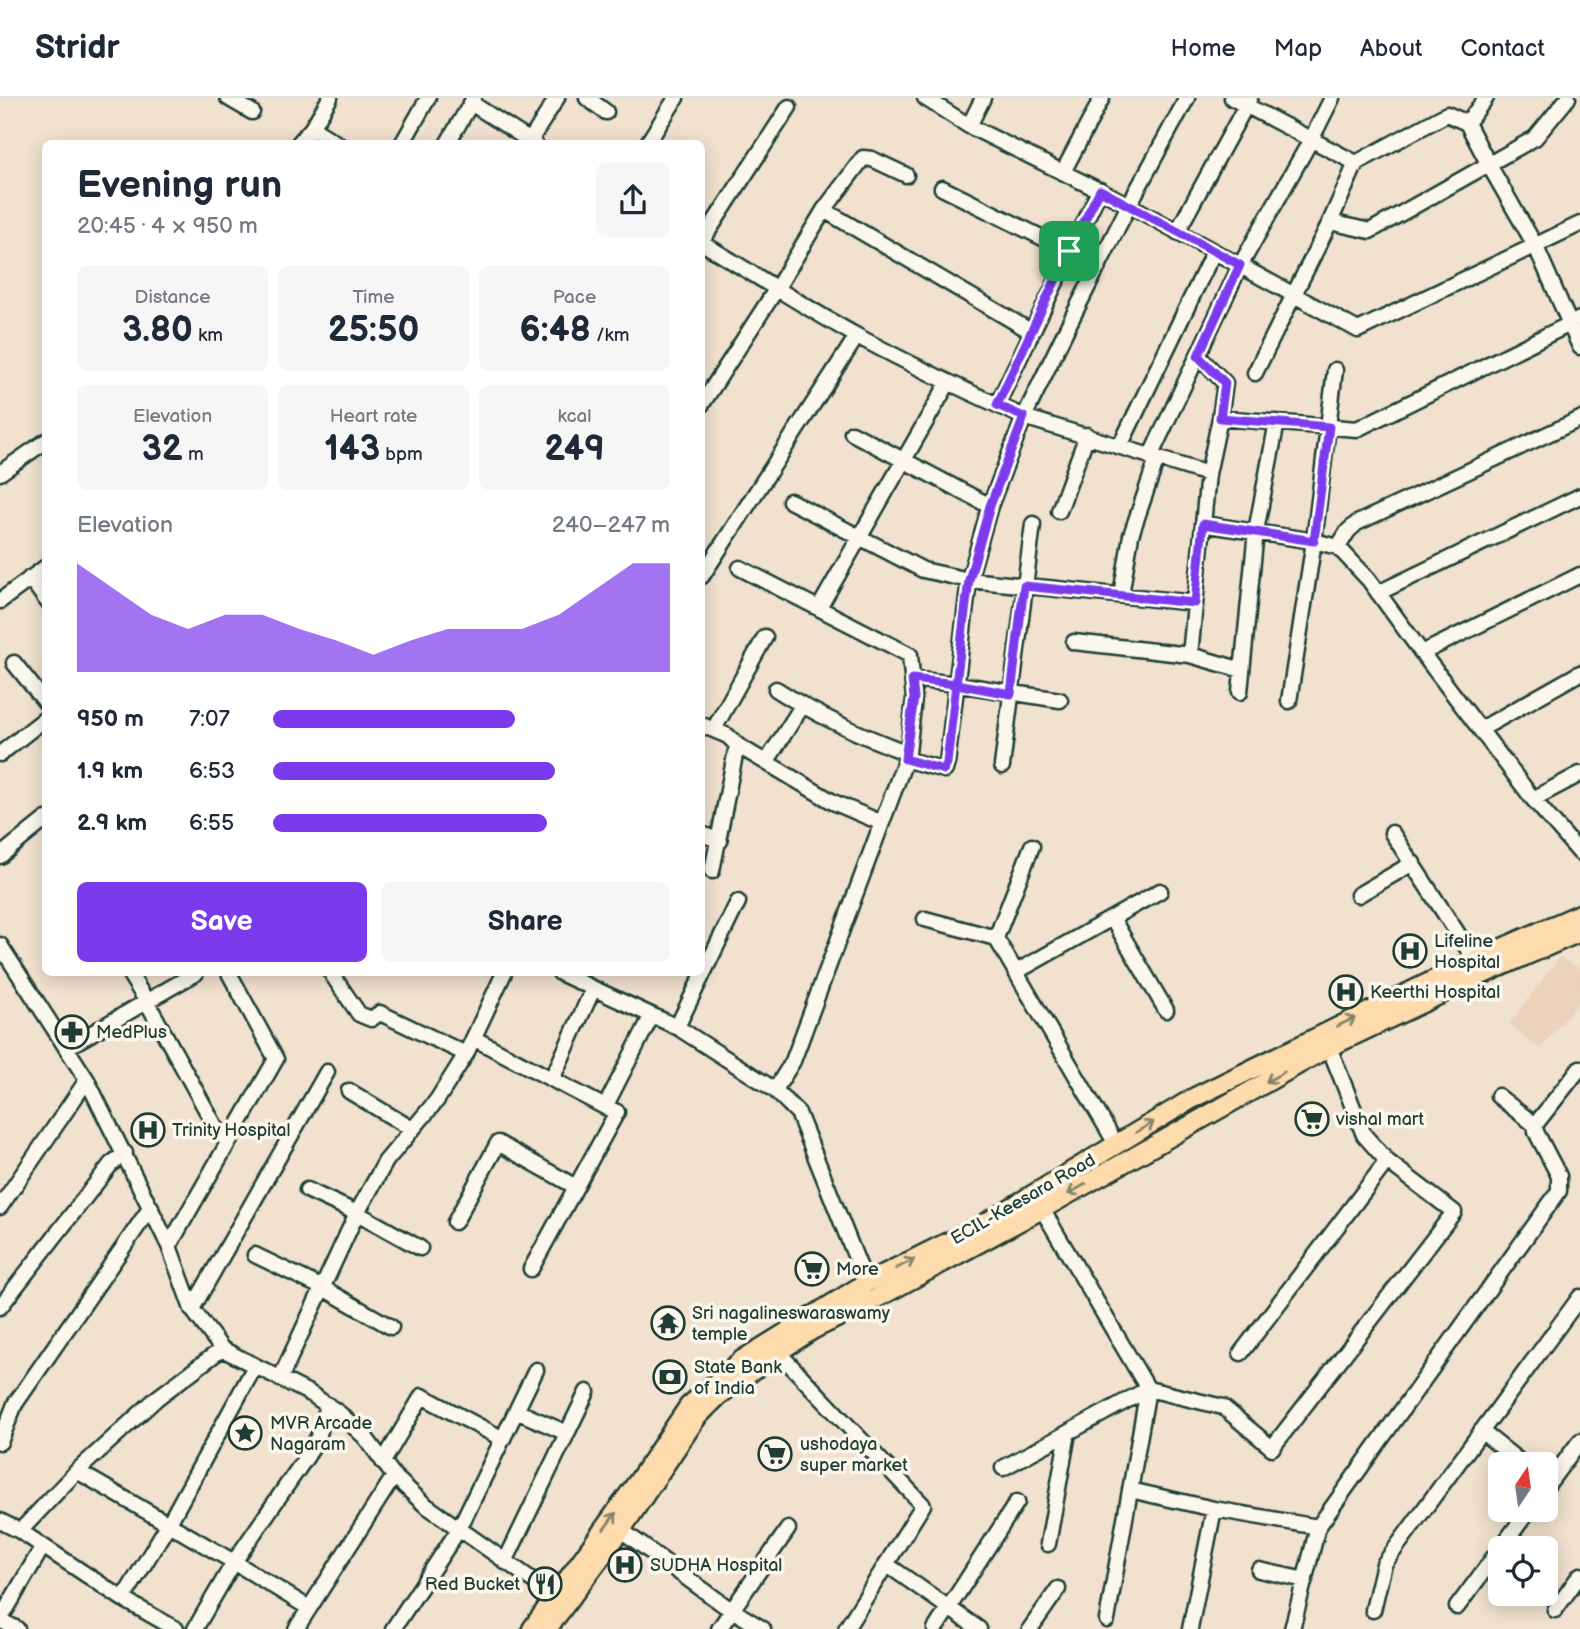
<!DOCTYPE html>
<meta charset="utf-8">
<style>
:root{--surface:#fff;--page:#f6f6f7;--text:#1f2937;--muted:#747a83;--line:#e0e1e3;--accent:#7c3aed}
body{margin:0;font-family:"Balsamiq Sans",sans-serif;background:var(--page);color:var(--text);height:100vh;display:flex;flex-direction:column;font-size:26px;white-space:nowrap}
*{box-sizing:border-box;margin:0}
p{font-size:23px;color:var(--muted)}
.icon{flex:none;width:38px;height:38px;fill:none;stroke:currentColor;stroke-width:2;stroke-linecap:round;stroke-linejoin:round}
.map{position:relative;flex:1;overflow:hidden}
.side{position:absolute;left:42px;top:42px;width:663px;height:836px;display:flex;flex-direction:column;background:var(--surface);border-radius:10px;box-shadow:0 4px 18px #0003}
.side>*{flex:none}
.needle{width:46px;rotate:13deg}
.tools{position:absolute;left:1488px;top:1354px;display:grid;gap:14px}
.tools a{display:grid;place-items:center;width:70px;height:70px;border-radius:10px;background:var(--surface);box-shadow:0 4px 18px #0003;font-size:35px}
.pin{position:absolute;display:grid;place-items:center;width:60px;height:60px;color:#fff;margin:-30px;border-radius:14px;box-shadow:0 4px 10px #0006}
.round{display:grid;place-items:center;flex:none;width:74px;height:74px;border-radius:10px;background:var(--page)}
.summary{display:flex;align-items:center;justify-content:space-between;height:119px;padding:0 35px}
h1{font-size:38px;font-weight:700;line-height:52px}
.stats{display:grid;grid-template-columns:repeat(3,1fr);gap:10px;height:119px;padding:7px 35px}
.stats div{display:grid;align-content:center;border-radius:10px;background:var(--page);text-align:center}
.stats b{font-size:35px;font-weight:700}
.stats small{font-size:19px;font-weight:400}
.stats p{font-size:19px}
.chart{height:196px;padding:14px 35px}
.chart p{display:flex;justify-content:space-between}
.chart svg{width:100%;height:126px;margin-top:7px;fill:var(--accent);opacity:.7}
.cta{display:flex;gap:14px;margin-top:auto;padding:14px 35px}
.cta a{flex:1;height:80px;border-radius:10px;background:var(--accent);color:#fff;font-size:28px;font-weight:700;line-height:80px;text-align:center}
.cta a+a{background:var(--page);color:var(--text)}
ul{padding:0 35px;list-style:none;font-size:23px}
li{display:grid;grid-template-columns:112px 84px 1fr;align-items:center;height:52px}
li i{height:18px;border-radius:9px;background:var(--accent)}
header{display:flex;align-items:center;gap:42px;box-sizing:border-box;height:98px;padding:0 35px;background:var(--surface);border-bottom:2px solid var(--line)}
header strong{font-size:33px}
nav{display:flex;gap:38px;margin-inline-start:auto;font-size:24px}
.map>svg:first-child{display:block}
</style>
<header>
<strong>Stridr</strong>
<nav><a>Home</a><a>Map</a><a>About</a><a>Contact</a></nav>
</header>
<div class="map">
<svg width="1580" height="1531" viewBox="0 0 1580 1531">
<rect width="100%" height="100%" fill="#f1e1cf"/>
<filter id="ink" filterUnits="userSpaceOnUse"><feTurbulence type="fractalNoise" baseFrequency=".0143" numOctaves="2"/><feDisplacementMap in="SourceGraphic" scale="14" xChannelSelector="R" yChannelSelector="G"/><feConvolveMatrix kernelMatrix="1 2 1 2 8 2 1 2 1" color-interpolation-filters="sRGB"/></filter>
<g filter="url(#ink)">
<!-- built -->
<path fill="#ead2bb" d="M 1560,859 L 1580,871 L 1580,902 L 1540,951 L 1509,926 Z"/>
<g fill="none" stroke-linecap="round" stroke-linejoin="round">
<defs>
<path id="minor" d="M 228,0 L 252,14
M 587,0 L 606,14
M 925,0 L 969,28 L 1129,107 L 1358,232 L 1580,126
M 1232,0 L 1356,65
M 471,5 L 535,46
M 1467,25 L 1486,0
M 969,28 L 983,0
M 312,30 L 338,46
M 298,46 L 312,30 L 330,0
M 402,46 L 428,0
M 447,46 L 474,0
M 528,46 L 557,0
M 647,46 L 676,0
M 1063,74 L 1102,0
M 942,90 L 1069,153
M 824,112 L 1032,234
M 1330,124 L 1370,133 L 1535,40 L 1568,0
M 1177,134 L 1250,0
M 702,143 L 789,9
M 702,145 C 754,176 806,210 859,239 C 913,268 968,294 1024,319 L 1208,376
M 1198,258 L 1225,285 L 1220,320
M 1255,275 L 1330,124 L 1356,65 L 1447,16 L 1467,25 L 1489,67 L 1536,149 L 1580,249
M 702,306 L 777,190 L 824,112 L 863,60 L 872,61 L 906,77
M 997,307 L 1100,92
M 852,335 L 990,408
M 1120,348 L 1214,153
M 1150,359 L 1240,168 L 1312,40 L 1332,0
M 0,375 L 46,343
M 790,403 L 923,472 L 969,482 L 1195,505
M 1059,413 L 1087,337
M 1203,426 L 1314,443 L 1338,449 L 1369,482 L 1422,555 L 1533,701 L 1580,755
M 1338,449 L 1348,433 L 1357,425 L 1580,321
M 740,470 L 910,557 L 914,600 L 908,655 L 793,963 L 775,992
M 702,478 L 857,238
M 30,480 L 46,502
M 1378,495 L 1580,398
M 1121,497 L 1131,437 L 1157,361
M 0,503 L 46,469
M 819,510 L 948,285
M 1074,544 L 1190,557 L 1208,376 L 1220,320 L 1357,331 L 1580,221
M 1422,555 L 1580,477
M 1190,557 L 1242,572
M 14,565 L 46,605
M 912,581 L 956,586 L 1060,602
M 776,591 C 818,618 861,638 908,655
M 1240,594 L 1256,433 L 1277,324
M 1289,603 L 1314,443 L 1335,272
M 702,627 L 728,638 L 737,647 L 712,773
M 714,631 L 765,539
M 1481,631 L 1580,575
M 737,647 L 833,704 L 882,725
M 0,656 L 46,620
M 905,661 L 945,672 L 947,665 L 969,482 L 990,408 L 1024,319 L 1069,226 L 1129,107 L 1187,0
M 767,663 L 802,608
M 1002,668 L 1033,426
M 1533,701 L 1580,676
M 1392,735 L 1475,862
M 702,736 L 720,743
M 0,758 L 46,721
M 1358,797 L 1413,765
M 1112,820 L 1166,912
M 925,821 L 996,840 L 1116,1046
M 996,840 L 1032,748
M 0,847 L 87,982 L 169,1148 L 192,1211 L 222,1251 L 311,1296 L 339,1315 L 365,1339 L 394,1378 L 424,1406 L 555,1498
M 1016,874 L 1160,793
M 129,875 L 147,904 L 215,1028 L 228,1045 L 276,961 L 229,875
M 331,875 L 359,916 L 371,921 L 380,915 L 466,956
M 560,875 L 677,929 L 775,992 L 798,1015 L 866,1185
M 677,929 L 738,804
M 475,941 L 605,1009 L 651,919
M 66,950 L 196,875
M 552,981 L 593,891
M 349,993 L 412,1031
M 1498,998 L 1535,1027
M 307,1092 L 357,1115 L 420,1150
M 0,1109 L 87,982
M 1042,1111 L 1148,1291 L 1107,1522
M 455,1124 L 498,1045 L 576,1089
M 169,1148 L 228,1045
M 255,1157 L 323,1190 L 391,1229
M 531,1171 L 617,1014 L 605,1009
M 0,1209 L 111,1066 L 125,1055
M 192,1211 L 327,974
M 778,1254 L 923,1407 L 846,1531
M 1241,1255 L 1387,1063
M 280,1281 L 357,1115 L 386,1063 L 437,1002 L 466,956 L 504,875
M 516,1313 L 567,1335
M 1481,1333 L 1524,1367
M 0,1344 L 15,1306 L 151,1109
M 383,1364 L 422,1298 L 503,1341
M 1003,1370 L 1148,1291 L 1223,1309 L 1272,1350 L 1454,1114 L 1387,1063 L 1364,1037 L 1329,949
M 77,1373 L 234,1464 L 309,1510
M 1545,1390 L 1580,1343
M 1130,1392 L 1214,1411 L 1318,1429
M 0,1423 L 20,1433 L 123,1501 L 176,1531
M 621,1432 L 724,1507 L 763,1531
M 20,1433 L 77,1373 L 157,1300 L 222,1251
M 1048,1446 L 1068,1335
M 1500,1451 L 1529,1412
M 505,1464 L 587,1294
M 886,1466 L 979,1531
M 1259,1472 L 1305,1482
M 123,1501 L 168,1427 L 255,1268
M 1457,1509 L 1500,1451
M 1373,1512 L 1384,1466 L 1580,1199
M 1555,1512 L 1580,1477
M 17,1531 L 0,1522 L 43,1448
M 195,1531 L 234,1464 L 307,1358 L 318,1339 L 328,1307
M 296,1531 L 394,1378
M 393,1531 L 459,1431 L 536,1272
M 719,1531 L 788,1431
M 935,1531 L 1017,1404
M 1030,1531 L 1058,1491
M 1190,1531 L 1214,1411
M 1292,1531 L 1318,1429 L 1559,1093 L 1559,1078 L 1536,1034 L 1535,1027 L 1580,970"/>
<path id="major" d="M 532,1531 L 639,1382 L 689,1308 L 742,1262 L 866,1185 L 984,1126 L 1195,999 L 1475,862 L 1580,816
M 547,1531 L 621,1432 L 697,1319 L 718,1298 L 778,1254 L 812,1232 L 875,1201 L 1042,1111 L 1329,949 L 1481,877 L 1580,834"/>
</defs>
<!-- minor casing -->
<use href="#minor" stroke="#1f3d34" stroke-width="19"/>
<!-- major casing -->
<use href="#major" stroke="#1f3d34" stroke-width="23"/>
<!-- minor -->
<use href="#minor" stroke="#fbf7ec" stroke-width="14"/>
<!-- major -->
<use href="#major" stroke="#fedbac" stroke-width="18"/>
</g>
<!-- one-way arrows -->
<defs><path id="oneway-shaft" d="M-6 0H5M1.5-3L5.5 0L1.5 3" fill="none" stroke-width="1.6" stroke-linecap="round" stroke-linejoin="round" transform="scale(1.75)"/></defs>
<g stroke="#83846a">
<use href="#oneway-shaft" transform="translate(1346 924) rotate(-26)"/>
<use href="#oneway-shaft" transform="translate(1275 979) rotate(151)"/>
<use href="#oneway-shaft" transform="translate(1145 1029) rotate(-31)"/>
<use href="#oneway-shaft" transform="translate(1077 1091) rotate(150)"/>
<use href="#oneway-shaft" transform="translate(905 1166) rotate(-27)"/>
<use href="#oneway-shaft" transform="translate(610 1423) rotate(-54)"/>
</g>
</g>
<g fill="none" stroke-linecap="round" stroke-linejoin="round" filter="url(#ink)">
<defs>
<path id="route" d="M 1069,153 L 997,307 L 1024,319 L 990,408 L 969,482 L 956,586 L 912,581 L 914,600 L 905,661 L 944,672 L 947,665 L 956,586 L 1011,596 L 1024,488 L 1195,505 L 1203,426 L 1314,443 L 1329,329 L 1220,320 L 1225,285 L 1198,258 L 1240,167 L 1100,92 L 1069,153"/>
</defs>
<!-- route casing -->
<use href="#route" stroke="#fff" stroke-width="14"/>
<!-- route -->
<use href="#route" stroke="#7c3aed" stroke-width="9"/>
</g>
<!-- icons -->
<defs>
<symbol id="hospital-ring" viewBox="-11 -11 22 22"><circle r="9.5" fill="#fbf7ec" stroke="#1f3d34" stroke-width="1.5"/><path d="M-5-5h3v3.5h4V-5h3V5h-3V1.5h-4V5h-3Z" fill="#1f3d34"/></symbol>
<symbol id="pharmacy-ring" viewBox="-11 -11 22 22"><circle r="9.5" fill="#fbf7ec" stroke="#1f3d34" stroke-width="1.5"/><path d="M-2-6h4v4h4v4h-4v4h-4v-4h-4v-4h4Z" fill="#1f3d34"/></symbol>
<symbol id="supermarket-ring" viewBox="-11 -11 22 22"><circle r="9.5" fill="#fbf7ec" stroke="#1f3d34" stroke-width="1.5"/><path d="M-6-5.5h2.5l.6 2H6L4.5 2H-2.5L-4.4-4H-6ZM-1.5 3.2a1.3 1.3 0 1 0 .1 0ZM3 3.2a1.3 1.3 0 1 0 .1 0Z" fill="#1f3d34"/></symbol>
<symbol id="temple-ring" viewBox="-11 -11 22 22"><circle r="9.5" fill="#fbf7ec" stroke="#1f3d34" stroke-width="1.5"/><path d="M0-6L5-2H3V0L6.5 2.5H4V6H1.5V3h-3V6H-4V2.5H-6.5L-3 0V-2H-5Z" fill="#1f3d34"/></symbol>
<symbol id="bank-ring" viewBox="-11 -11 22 22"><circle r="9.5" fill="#fbf7ec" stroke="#1f3d34" stroke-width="1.5"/><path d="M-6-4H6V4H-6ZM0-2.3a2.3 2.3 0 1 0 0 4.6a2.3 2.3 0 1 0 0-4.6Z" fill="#1f3d34"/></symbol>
<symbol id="sight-ring" viewBox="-11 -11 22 22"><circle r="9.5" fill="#fbf7ec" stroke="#1f3d34" stroke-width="1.5"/><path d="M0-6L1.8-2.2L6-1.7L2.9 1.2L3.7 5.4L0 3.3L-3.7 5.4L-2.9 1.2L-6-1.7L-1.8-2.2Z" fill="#1f3d34"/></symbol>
<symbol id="restaurant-ring" viewBox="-11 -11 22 22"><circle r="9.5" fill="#fbf7ec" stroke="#1f3d34" stroke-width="1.5"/><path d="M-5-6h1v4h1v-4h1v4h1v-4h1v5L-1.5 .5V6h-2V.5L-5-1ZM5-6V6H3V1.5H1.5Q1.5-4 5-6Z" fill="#1f3d34"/></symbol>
</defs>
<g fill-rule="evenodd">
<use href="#hospital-ring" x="1391" y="834" width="38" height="38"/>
<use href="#hospital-ring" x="1327" y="875" width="38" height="38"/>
<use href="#pharmacy-ring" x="53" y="915" width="38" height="38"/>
<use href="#supermarket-ring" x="1293" y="1002" width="38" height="38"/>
<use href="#hospital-ring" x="129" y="1013" width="38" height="38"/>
<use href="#supermarket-ring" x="793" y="1152" width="38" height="38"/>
<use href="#temple-ring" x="649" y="1206" width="38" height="38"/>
<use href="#bank-ring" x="651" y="1260" width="38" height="38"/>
<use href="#sight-ring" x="226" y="1316" width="38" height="38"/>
<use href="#supermarket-ring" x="756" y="1337" width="38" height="38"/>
<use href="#hospital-ring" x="606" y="1448" width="38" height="38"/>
<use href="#restaurant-ring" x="526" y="1467" width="38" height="38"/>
</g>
<g text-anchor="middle" stroke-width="7" stroke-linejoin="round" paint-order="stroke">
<!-- poi labels -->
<g font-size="18" fill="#1f3d34" stroke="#fbf7ec" text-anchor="start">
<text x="1434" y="849">Lifeline<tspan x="1434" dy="21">Hospital</tspan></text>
<text x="1370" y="900">Keerthi Hospital</text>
<text x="96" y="940">MedPlus</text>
<text x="1336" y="1027">vishal mart</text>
<text x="172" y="1038">Trinity Hospital</text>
<text x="836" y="1177">More</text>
<text x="692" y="1221">Sri nagalineswaraswamy<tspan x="692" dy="21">temple</tspan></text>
<text x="694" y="1275">State Bank<tspan x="694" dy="21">of India</tspan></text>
<text x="270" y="1331">MVR Arcade<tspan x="270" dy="21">Nagaram</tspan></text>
<text x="800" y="1352">ushodaya<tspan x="800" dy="21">super market</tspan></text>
<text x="650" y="1473">SUDHA Hospital</text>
<text x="520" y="1492" text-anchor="end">Red Bucket</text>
</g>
<!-- street labels -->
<g font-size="18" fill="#1f3d34" stroke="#fbf7ec">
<text transform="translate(1023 1101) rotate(-30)" y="6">ECIL-Keesara Road</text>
</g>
</g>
</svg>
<div class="tools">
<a><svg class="needle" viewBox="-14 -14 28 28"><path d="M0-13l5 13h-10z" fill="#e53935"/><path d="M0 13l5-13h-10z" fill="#747a83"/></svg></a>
<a><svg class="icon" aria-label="locate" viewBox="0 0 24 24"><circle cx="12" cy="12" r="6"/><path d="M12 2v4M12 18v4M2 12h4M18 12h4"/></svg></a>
</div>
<div class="pin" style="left:1069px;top:153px;background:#1e9e55"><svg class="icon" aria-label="arrive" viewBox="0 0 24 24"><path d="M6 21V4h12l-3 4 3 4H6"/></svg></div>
<section class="side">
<div class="summary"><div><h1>Evening run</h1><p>20:45 · 4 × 950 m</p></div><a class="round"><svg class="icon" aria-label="share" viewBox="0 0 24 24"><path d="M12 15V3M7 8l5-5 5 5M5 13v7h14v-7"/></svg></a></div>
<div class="stats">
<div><p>Distance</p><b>3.80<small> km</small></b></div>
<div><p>Time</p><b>25:50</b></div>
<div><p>Pace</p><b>6:48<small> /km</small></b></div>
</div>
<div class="stats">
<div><p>Elevation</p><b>32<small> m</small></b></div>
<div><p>Heart rate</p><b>143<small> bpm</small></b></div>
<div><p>kcal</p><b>249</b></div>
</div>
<div class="chart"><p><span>Elevation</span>240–247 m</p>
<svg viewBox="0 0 160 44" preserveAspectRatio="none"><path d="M0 44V6L10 15L20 24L30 29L40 24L50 24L60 29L70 33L80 38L90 33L100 29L110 29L120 29L130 24L140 15L150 6L160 6V44z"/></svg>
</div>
<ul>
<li><b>950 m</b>7:07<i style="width:61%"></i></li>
<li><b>1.9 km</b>6:53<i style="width:71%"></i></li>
<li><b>2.9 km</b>6:55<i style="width:69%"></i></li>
</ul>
<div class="cta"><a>Save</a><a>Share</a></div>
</section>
</div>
